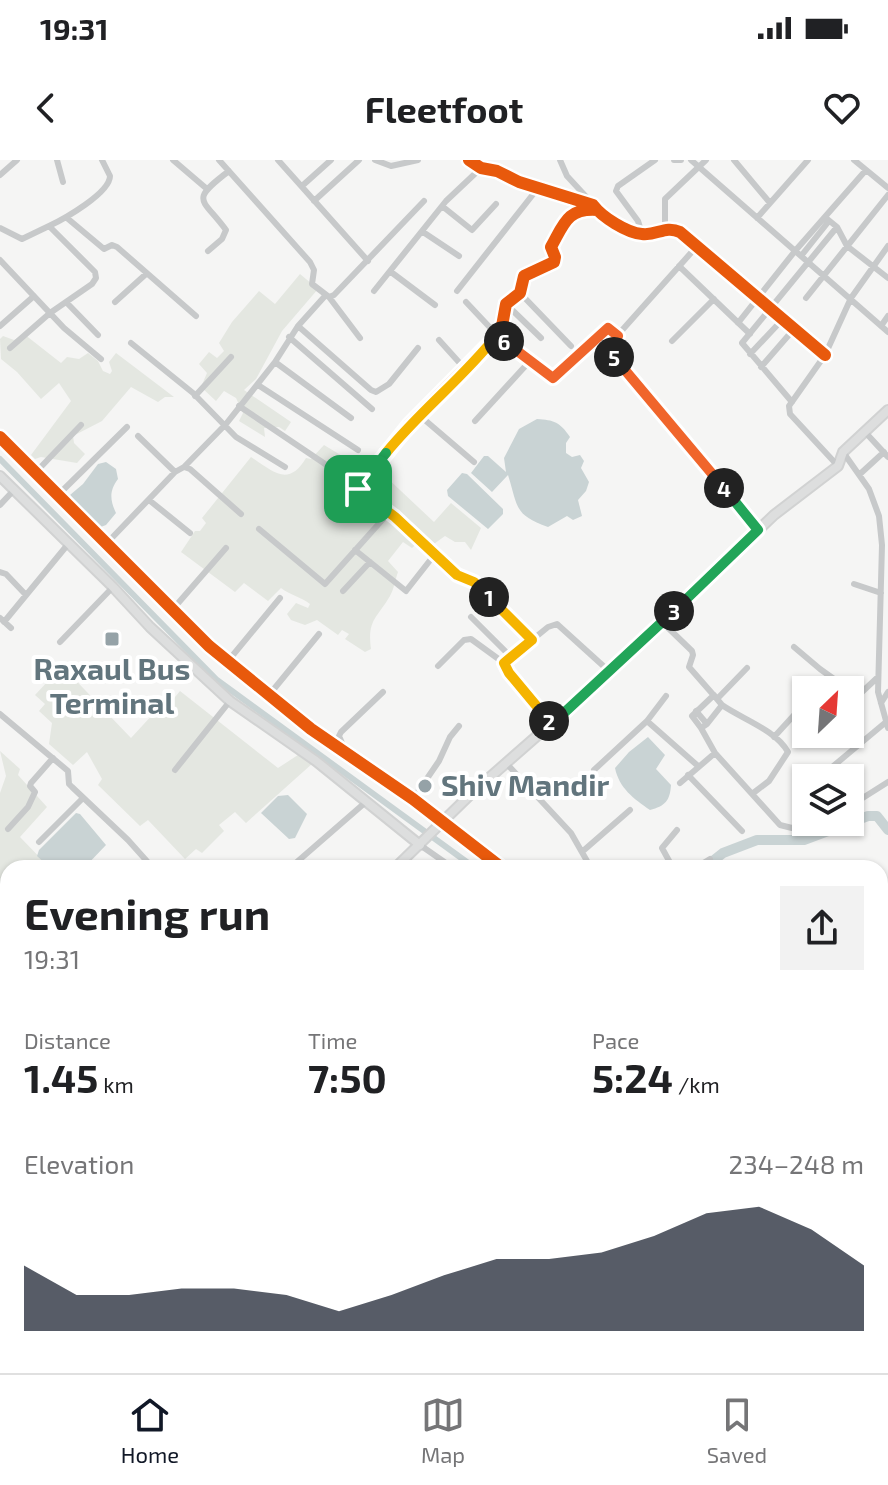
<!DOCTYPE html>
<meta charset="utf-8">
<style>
:root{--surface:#fff;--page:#f2f2f2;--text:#202124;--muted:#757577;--line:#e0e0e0;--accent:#111827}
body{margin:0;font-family:"Exo 2",sans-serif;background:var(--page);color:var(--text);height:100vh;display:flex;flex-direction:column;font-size:30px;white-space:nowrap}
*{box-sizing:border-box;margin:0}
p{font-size:26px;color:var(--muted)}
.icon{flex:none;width:44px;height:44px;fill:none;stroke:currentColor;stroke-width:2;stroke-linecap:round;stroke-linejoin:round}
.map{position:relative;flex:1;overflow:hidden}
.side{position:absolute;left:0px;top:700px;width:888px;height:514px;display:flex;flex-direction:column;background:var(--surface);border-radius:24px 24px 0 0;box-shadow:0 2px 6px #0004}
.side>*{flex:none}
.needle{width:52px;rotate:25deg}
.controls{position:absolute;left:792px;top:516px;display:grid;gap:16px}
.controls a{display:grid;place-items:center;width:72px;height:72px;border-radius:0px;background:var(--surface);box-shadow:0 2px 6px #0004;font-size:40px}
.pin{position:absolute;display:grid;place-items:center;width:68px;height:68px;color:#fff;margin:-34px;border-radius:16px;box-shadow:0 4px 12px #0006}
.km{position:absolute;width:40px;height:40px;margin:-20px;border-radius:50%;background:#222;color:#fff;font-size:22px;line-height:40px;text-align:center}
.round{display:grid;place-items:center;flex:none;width:84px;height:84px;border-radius:0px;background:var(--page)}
.headline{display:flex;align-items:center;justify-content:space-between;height:136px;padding:0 24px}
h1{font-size:44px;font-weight:700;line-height:60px}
.figures{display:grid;grid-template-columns:repeat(3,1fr);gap:12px;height:136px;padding:8px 24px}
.figures div{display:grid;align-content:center}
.figures b{font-size:40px;font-weight:700}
.figures small{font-size:22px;font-weight:400}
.figures p{font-size:22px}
.chart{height:224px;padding:16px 24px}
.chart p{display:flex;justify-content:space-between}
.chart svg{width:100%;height:144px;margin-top:8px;fill:var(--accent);opacity:.7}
.status{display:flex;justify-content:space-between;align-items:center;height:56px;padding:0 40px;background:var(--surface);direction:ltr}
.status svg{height:22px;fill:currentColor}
header{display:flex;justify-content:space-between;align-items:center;height:104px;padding:0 24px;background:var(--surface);font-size:36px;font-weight:700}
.tab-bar{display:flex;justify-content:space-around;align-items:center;height:112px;border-top:2px solid var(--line);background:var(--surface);font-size:22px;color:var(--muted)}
.tab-bar a{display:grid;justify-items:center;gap:4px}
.tab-bar .current{color:var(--accent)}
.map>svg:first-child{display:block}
</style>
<div class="status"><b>19:31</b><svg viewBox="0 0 49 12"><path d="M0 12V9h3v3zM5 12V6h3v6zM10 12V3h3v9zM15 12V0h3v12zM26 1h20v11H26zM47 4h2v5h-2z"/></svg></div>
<header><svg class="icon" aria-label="back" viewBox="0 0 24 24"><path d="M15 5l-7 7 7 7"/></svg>Fleetfoot<svg class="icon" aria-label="heart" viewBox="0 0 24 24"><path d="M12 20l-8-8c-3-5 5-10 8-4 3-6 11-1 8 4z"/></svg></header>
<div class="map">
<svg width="888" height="1213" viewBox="0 0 888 1213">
<rect width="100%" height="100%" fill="#f5f5f4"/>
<!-- green -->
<path fill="#e4e7e1" d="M 300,114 L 318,129 L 282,171 L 256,219 L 244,230 L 291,262 L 285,271 L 279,267 L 264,268 L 265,277 L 239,261 L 243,253 L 236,238 L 224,231 L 216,241 L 201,227 L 207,213 L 199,204 L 209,192 L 217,198 L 224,191 L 219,183 L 232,162 L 259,131 L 275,144 Z
M 24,174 L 61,203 L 67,197 L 79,199 L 88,193 L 98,201 L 103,211 L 110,214 L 112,211 L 109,202 L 116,193 L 174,237 L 165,237 L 158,242 L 131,227 L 102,261 L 73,276 L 74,283 L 85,294 L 77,303 L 41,297 L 35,299 L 31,295 L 71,241 L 59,223 L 41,239 L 17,212 L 1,199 L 0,179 L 3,176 L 14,180 Z
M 324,285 L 374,315 L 384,315 L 434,362 L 451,343 L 481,368 L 471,390 L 465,382 L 455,382 L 445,376 L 431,386 L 422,379 L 412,388 L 403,382 L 388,401 L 398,412 C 395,420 394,429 390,436 C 377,458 367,460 371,489 L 365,492 L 345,479 L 349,474 L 342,470 L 338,475 L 317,460 L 305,465 L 291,460 L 287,454 L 296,443 L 308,448 L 310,444 C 301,437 290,435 281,428 L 268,441 L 244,423 L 235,432 L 181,392 L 195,371 L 200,371 L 206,363 L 202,358 L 251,297 C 273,311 288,328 306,298 L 311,299 Z
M 62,506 L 131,578 L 166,540 L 170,543 L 180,531 L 278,608 L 301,593 L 313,603 L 246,663 L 235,652 L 219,665 L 224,671 L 202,693 L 196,689 L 185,699 L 148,660 L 140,666 L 98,625 L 102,619 L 87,592 L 73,605 L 49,584 L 52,563 L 39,551 L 45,544 L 35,535 Z
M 0,591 L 20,609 L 18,615 L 47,647 L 20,677 L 50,708 L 8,708 L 8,768 L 0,776 L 0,633 L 6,616 Z"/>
<!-- water -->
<path fill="#c9d3d4" d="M 537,259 C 554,260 560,262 570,277 L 566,283 L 566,293 L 572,297 L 580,295 L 584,301 L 581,308 L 589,322 L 586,331 L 578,340 L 582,356 L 573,360 L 567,356 L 548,367 C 514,355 518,347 508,315 L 492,332 L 471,313 L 484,296 L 488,296 L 506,312 L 504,298 L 519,269 Z
M 106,302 L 116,309 L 118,319 C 109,331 110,340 116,353 L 106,365 L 98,368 L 70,335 L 83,324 L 98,304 Z
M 462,313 L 467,314 L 503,349 L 503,354 L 488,369 L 448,336 L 447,330 Z
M 648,577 L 665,595 L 656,609 L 671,625 C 670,641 665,646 650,650 C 634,639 619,628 615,608 L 629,592 Z
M 288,635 L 307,654 L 295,678 L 289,679 L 261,653 L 278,636 Z
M 76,653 L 80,654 L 106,685 L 84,708 L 50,708 L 37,696 L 39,690 Z"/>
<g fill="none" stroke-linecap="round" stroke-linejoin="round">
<!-- stream -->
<path stroke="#c9d3d4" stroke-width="2" d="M 0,987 L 8,979"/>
<!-- canal -->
<path stroke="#c9d3d4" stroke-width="6" d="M 0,299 L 217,520 L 475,708
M 778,1206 L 784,1213"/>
<!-- river -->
<path stroke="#c9d3d4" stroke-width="10" d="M 704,708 L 723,693 L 757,680 L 804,680 L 868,656 L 877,656 L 888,670
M 161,1213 L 173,1206"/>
<defs>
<path id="major" d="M 0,316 L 113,427 L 150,467 L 230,541 L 316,601 L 420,685
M 395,708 L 473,632 L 610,512 L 774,355 L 838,306 L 843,292 L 888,250
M 0,1081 L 8,1074"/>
</defs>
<!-- major casing -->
<use href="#major" stroke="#d1d2d2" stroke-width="12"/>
<!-- minor -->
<path stroke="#c7c9ca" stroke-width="6" d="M 57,0 L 63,22
M 173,0 L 207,29
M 219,0 L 310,102 L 314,110 L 312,124 L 329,137 L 334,135 L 424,41
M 278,0 L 368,101
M 375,0 L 391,6 L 418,0
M 469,0 L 481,8 L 497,11 L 519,22 L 593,45 C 602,57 627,73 642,74 C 657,76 665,65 680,72 L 825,195
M 560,0 L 567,16 L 591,42
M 674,0 L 681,0
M 691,0 L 888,172
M 734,0 L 770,43
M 854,0 L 888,28
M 0,15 L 17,0
M 302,26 L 331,0
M 314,41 L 359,0
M 442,46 L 472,70 L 496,44
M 67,58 L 104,89 L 112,85 L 117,87 L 196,156
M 757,58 L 808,0
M 826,58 L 837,67 L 847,86 L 888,118
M 49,66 C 64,59 110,33 110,16 L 102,0
M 0,68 L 22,79 L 49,66 L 95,112 L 96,118 L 92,124 L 50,153 L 10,188
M 665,68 L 665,39 L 706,0
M 423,72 L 459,96
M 642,74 L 638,61 L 616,31 L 618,26 L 655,0
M 698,85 L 616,177 L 612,188 L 615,200 L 758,370
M 208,91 L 222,79 L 226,70 C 203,38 188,42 229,11
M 801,96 L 829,61
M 0,100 L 64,168 L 101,199
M 679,106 L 750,174
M 391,112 L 435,145
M 374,131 L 446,41 L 481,8
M 457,131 L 538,28
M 520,133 L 571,186
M 329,137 L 360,178
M 806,138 L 888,35
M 115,142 L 146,114
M 466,142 L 497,175 L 548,217 L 559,216 L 606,169 L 611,169 L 618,176
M 67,143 L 98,175
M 506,144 L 541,178
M 738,163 L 795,91 L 866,10
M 0,166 L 34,136
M 298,166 L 371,230 L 376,232 L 389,224 L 418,188
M 881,166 L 888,156
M 289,177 L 372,249
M 439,180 L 466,210
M 672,181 L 714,139
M 131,183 L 193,233 L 236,277 L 285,307
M 750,194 L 783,159
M 275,202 L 351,258
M 761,207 L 794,169
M 258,225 L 358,290
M 195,236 L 231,197
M 792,242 L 742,183 L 837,67
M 239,246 L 331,308 L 391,354
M 419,255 L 474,302
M 475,261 L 529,202
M 865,272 L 888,297
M 138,276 L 175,312
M 0,277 L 209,486 L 311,569 L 413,639 L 502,708
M 843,292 L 869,329 L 879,356 L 882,385 L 878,532 L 888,568
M 838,306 L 790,254 L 789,246 L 825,195 L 851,138 L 888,86
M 184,307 L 226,264 L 275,202 L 298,166 L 325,136
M 36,312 L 81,265
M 860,314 L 884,292
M 358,329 L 409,265 L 494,179 L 502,166 L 506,144 L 520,133 L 524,116 L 554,102 L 555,97 L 551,87 C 564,64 567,48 597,50
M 58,335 L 127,267
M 149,340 L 190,373
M 0,345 L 14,330
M 259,369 L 325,424 L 384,358 L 391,354 L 457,415 L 474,422 L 532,480
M 107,383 L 175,312 L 184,307 L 190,309 L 241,354
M 355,390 L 406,431 L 435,394
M 0,412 L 6,414 L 26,435
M 854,424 L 881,433
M 343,431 L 370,402
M 173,449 L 226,388
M 471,457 L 511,497
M 0,458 L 11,468
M 4,462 L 69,383
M 662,462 L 692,491 L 693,495 L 689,507 L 717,539
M 60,482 L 113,427
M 794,487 L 820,509 L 855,534 L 862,532 L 878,517
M 228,501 L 280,438
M 504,503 L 548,467 L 557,464 L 610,512
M 438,506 L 464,480 L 471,479 L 504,503 L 509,513 L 552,564
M 269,535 L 319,474
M 666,536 L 647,561 L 698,606
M 881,543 L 888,532
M 722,545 C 742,559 776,570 788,592 L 769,621 L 752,634
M 696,551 L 707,564 L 701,568 L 715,593 L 780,665 L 792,668 L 821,662
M 0,554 L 68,611 L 69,624 L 72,627 L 128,680 L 153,708
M 707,564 L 722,545 L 717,539 L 747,508
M 701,568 L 692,556 L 714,535
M 774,577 L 806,542
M 346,593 L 339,576 L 341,572 L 383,532
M 506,603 L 571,673 L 591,708
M 175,610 L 230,541
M 594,610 L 647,561
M 688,615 L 742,671
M 819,618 L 886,562
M 680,623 L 715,593
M 413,639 L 439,601 L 450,577 L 459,566
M 850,646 L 888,622
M 8,669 L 28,647 L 35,632 L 30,626 L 31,623 L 53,598
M 39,682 L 83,638
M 420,685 L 453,708
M 583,691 L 630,650
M 290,708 L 367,641
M 673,708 L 662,688 L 677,670
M 695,708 L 710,699
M 0,858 L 8,866
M 0,914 L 8,922
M 0,977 L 8,970
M 0,1145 L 7,1155 L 3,1166 L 8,1173
M 759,1206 L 765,1213
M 822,1206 L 827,1213
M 101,1213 L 106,1206"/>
<!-- major -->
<use href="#major" stroke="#dddede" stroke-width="8"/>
<defs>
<path id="cycleway" d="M 469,0 L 481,8 L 497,11 L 519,22 L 593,45 C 602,57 627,73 642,74 C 657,76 665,65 680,72 L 825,195
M 0,277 L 209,486 L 311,569 L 413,639 L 502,708
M 358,329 L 409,265 L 494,179 L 502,166 L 506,144 L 520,133 L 524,116 L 554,102 L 555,97 L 551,87 C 564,64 567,48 597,50"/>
</defs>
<!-- cycleway casing -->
<use href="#cycleway" stroke="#fff" stroke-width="17"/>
<!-- cycleway -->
<use href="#cycleway" stroke="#e8590c" stroke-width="12"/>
</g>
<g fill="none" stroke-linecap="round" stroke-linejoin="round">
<defs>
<path id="split-1" d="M 358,329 L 395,357 L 457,415 L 474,422 L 489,437"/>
<path id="split-2" d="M 489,437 L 532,480 L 504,503 L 509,513 L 549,561"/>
<path id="split-3" d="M 549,561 L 552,564 L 674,451"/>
<path id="split-4" d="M 674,451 L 758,370 L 724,328"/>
<path id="split-5" d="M 614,197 L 724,328"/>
<path id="split-6" d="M 504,181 L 553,218 L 608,168 L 618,176 L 612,188 L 614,197"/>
<path id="split-7" d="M 386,293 C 420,251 463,218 497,175 L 504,181"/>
<path id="split-8" d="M 358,329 L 386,293"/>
</defs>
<!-- split-1 casing -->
<use href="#split-1" stroke="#fff" stroke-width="16"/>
<!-- split-2 casing -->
<use href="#split-2" stroke="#fff" stroke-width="16"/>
<!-- split-3 casing -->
<use href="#split-3" stroke="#fff" stroke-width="16"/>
<!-- split-4 casing -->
<use href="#split-4" stroke="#fff" stroke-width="16"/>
<!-- split-5 casing -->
<use href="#split-5" stroke="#fff" stroke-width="16"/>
<!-- split-6 casing -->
<use href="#split-6" stroke="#fff" stroke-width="16"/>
<!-- split-7 casing -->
<use href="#split-7" stroke="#fff" stroke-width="16"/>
<!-- split-8 casing -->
<use href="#split-8" stroke="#fff" stroke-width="16"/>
<!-- split-1 -->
<use href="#split-1" stroke="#f5b400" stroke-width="10"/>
<!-- split-2 -->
<use href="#split-2" stroke="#f5b400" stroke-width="10"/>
<!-- split-3 -->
<use href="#split-3" stroke="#22a559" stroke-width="10"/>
<!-- split-4 -->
<use href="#split-4" stroke="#22a559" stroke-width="10"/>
<!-- split-5 -->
<use href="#split-5" stroke="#f0652b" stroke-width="10"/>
<!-- split-6 -->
<use href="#split-6" stroke="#f0652b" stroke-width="10"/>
<!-- split-7 -->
<use href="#split-7" stroke="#f5b400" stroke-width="10"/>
<!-- split-8 -->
<use href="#split-8" stroke="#22a559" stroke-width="10"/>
</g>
<!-- markers -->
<g fill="#95a2a7" stroke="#fff" stroke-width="3">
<rect x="104" y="471" width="16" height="16" rx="4"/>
<circle cx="425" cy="626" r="8"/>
</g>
<g text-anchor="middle" stroke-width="8" stroke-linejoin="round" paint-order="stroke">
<!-- poi labels -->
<g font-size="30" font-weight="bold" fill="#62757d" stroke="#fff">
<text x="112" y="520">Raxaul Bus<tspan x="112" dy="34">Terminal</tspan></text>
<text x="441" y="636" text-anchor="start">Shiv Mandir</text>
</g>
</g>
</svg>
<div class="controls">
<a><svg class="needle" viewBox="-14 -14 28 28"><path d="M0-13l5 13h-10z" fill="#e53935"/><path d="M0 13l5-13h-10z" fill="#757577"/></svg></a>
<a><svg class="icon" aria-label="layers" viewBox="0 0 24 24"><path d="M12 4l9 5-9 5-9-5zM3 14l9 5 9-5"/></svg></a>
</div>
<div class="pin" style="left:358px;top:329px;background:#1e9e55"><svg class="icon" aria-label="arrive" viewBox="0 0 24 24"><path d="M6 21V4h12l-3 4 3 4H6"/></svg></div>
<b class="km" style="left:489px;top:437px">1</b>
<b class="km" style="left:549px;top:561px">2</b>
<b class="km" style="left:674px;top:451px">3</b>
<b class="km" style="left:724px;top:328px">4</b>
<b class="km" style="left:614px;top:197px">5</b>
<b class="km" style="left:504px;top:181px">6</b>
<section class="side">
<div class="headline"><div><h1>Evening run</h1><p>19:31</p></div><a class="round"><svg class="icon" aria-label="share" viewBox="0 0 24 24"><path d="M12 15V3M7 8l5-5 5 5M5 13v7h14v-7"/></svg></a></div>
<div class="figures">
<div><p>Distance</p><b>1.45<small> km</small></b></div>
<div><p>Time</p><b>7:50</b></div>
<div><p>Pace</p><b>5:24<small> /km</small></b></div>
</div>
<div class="chart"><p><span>Elevation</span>234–248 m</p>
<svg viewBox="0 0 160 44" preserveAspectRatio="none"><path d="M0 44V24L10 33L20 33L30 31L40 31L50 33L60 38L70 33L80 27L90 22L100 22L110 20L120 15L130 8L140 6L150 13L160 24V44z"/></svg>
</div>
</section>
</div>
<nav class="tab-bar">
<a class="current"><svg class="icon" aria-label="home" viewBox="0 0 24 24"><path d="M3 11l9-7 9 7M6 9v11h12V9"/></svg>Home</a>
<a><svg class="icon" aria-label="map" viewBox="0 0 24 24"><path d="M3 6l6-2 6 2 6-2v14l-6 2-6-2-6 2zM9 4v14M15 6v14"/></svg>Map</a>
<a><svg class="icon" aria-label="saved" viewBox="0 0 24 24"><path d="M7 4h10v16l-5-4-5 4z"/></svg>Saved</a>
</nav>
